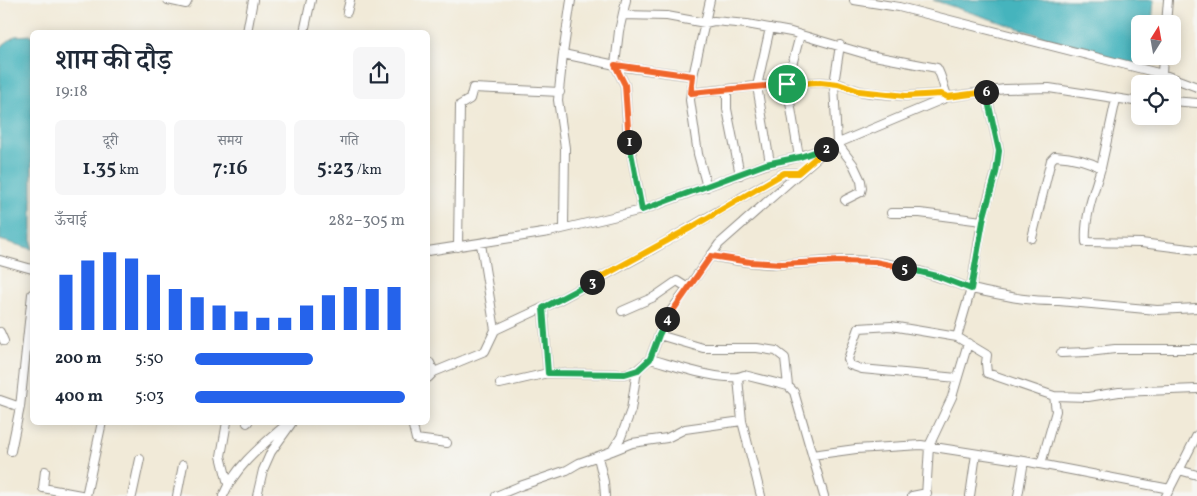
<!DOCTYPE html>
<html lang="hi">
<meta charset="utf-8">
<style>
:root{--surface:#fff;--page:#f6f6f7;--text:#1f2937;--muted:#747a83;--accent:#2563eb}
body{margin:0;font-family:Vollkorn,"Noto Serif Devanagari",serif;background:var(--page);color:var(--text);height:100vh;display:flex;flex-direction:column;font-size:19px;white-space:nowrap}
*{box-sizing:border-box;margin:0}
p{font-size:16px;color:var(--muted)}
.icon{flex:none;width:28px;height:28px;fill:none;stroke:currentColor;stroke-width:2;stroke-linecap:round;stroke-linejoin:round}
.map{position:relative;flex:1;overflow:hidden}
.side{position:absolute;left:30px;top:30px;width:400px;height:395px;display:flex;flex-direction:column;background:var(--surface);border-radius:8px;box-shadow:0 2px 12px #0003}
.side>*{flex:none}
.needle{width:32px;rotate:11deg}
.fabs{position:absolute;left:1131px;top:15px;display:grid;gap:10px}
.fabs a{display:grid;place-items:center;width:50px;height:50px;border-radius:8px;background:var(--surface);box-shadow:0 2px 12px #0003;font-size:25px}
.pin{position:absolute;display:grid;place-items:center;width:42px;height:42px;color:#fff;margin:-21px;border:2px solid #fff;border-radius:50%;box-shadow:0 1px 5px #0007}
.km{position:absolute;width:25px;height:25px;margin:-12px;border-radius:50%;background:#222;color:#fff;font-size:14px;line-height:25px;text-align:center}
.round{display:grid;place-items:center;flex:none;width:52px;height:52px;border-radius:8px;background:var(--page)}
.headline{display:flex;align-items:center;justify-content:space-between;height:85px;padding:0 25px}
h1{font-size:28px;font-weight:600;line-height:38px}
.stats{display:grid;grid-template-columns:repeat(3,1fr);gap:8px;height:85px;padding:5px 25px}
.stats div{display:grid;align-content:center;border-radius:8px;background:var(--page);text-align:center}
.stats b{font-size:21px;font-weight:600}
.stats small{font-size:14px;font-weight:400}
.stats p{font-size:14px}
.chart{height:140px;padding:10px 25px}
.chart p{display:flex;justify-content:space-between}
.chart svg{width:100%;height:90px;margin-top:5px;stroke:var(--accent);stroke-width:6}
ul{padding:0 25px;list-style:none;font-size:16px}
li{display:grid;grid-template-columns:80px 60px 1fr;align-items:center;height:38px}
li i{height:12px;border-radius:6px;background:var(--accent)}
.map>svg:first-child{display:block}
</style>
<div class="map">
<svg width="1197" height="496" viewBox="0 0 1197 496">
<rect width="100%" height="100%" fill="#f6f6f2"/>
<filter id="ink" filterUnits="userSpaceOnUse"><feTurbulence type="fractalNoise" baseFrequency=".02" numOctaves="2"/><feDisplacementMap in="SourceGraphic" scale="10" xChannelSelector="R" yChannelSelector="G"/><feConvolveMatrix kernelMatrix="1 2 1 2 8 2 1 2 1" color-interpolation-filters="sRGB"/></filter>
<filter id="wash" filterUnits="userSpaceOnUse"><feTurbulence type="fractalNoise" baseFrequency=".0096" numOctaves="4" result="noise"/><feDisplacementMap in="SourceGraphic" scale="20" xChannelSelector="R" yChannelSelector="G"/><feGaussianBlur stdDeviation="1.12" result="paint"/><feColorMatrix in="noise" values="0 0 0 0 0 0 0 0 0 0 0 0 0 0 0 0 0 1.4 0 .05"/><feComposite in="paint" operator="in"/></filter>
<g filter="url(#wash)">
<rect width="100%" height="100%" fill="#f1ead8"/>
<!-- water -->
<path fill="#45b4bd" stroke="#387074" d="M 933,0 L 1154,0 L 1152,24 L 1140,24 L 1140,56 L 1144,56 L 1135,67 Z
M 32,35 L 32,249 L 0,240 L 0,47 L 15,36 Z"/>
</g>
<g filter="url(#ink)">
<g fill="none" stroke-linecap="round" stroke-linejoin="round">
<defs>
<path id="street" d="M 168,0 L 186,4 L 188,0
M 626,0 L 619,31 L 615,65 L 625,85 L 628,135 L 642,210
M 854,0 L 899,7 L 1162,74 L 1197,87
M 347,12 L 350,0
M 623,15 L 667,16 L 705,23 L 714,21 L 747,24 L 791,32 L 869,55 L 937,68 C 943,78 943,88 948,97
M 1166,24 L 1168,0
M 770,28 L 757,86 L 770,163
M 247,32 L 253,0
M 304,32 L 311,0
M 840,45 L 834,84 L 837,143 L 853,164 L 861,181 L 862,188 L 861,192 L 845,200
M 563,54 L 625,67 L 693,76
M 1162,74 L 1163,56
M 727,89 L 727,109 L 740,175
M 986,91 L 999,151 L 996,173 L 983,216 L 971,289 C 1001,295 1029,302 1059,301 L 1157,310 L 1197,308
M 691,93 L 757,86 L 820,82 L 839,84 L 859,91 L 871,93 L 906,96 L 941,94 L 948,97
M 1172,101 L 1197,103
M 799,157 L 787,84 L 800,35
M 1101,168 C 1094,191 1084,218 1086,242 L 1141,243 L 1197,250
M 707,187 L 698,154 L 690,100 L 693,76 L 710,0
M 891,213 L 920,213 L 982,221
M 564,228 L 565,148 L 558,100 L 563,54 L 571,0
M 1032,238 L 1051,160 L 1055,156 C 1071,157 1087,160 1101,168 L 1116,99
M 481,244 L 495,330
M 458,247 L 460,105 L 470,99 L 473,88 L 560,92
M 428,251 L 549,232 L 642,210 L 767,164 L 791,159 L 823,149
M 711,256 C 734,260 759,265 783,264 C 814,264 845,257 875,262 C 908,266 941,277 971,289 L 957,337 L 987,355 L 986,363 L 987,373 L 1054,396 L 1088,397 L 1119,392 L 1197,389
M 0,260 L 32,269
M 543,308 L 548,373
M 622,311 L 654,297 L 677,281 L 688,288
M 0,332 L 4,341
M 659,335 L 703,348 L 757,348 L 776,351 L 785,358 L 788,386
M 957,337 L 891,326 L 859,328 L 848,359 L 850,365 L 862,369 L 957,378
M 1061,353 L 1088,352 L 1115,349 L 1197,349
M 650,359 C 670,364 727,384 744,375 L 788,386 L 794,392 L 824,496
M 428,364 L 430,363 L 434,372
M 428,378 L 434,372 L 485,351 L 495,330 L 553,303 L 646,253 L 784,173 L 798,173
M 738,378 L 742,421 L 761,496
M 500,384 L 548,373 L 625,374 L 637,370
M 0,400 L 20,407
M 227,422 L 221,456 L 228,484
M 412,422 L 416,439 L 447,443
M 247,423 L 248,422
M 11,451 L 20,407 L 32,294
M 612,451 L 632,443 L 667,438 L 685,429 L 742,421
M 812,455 L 856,449 L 921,445 L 1024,461 L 1170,489
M 598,457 L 604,482 L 605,496
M 1041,464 L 1056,411 L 1054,396
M 1179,470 L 1197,475
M 45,471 L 43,488 L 86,496
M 86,496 L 102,422
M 132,496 L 140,459
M 177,496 L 183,465
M 223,496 C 236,465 264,444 289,422
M 257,496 L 263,470 L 271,452 L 291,424
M 496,496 L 520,486 L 567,470 L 579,463 L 612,451 L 621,437 L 631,410 L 637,370 L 650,359 L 659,335 L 670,312 L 688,288 L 719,244 L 829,147 L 948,97 L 990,91 L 1005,89 L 1049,88 L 1140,102
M 912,496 L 927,493
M 926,496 L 929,446 L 952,397 L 968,343
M 970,496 L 976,454
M 1018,496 L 1024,461
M 1166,496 L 1197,435"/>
</defs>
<!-- street casing -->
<use href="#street" stroke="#8e8a82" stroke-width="10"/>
<!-- street -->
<use href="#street" stroke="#fff" stroke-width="8"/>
</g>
</g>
<g fill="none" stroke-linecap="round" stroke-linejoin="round" filter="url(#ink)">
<defs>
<path id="split-1" d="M 629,142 L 625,85 L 615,65 L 693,76 L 691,93 L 787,84"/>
<path id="split-2" d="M 629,142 L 642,210 L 766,164 L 800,157 L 829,147 L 826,149"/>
<path id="split-3" d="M 592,282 L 692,227 L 784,173 L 798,173 L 826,149"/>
<path id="split-4" d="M 592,282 L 543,308 L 548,373 L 625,374 L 638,370 L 650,359 L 659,335 L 667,319"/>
<path id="split-5" d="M 667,319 L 711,256 L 750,262 L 782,264 L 840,261 L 875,262 L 904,268"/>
<path id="split-6" d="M 904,268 L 937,276 L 971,289 L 984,216 L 996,173 L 999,151 L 986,92"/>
<path id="split-7" d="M 787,84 L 820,82 L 838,84 L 859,91 L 906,96 L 941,94 L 948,97 L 986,92"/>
</defs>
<!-- split-1 casing -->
<use href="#split-1" stroke="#fff" stroke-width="10"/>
<!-- split-2 casing -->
<use href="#split-2" stroke="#fff" stroke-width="10"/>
<!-- split-3 casing -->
<use href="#split-3" stroke="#fff" stroke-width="10"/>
<!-- split-4 casing -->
<use href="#split-4" stroke="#fff" stroke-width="10"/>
<!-- split-5 casing -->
<use href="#split-5" stroke="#fff" stroke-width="10"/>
<!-- split-6 casing -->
<use href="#split-6" stroke="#fff" stroke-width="10"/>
<!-- split-7 casing -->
<use href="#split-7" stroke="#fff" stroke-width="10"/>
<!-- split-1 -->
<use href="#split-1" stroke="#f0652b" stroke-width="6"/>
<!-- split-2 -->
<use href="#split-2" stroke="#22a559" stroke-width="6"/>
<!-- split-3 -->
<use href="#split-3" stroke="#f5b400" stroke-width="6"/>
<!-- split-4 -->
<use href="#split-4" stroke="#22a559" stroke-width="6"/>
<!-- split-5 -->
<use href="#split-5" stroke="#f0652b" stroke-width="6"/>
<!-- split-6 -->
<use href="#split-6" stroke="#22a559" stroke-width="6"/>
<!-- split-7 -->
<use href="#split-7" stroke="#f5b400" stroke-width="6"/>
</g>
</svg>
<div class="fabs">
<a><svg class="needle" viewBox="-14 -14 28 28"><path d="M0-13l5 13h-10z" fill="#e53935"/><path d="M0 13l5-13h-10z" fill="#747a83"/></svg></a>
<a><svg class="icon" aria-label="locate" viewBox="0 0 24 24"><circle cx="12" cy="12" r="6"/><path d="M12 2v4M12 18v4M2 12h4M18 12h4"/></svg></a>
</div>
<div class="pin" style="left:787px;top:84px;background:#1e9e55"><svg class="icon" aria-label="arrive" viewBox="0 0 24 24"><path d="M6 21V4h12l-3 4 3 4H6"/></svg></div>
<b class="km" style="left:629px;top:142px">1</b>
<b class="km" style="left:826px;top:149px">2</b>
<b class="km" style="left:592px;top:282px">3</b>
<b class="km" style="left:667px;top:319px">4</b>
<b class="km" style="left:904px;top:268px">5</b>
<b class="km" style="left:986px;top:92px">6</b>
<section class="side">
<div class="headline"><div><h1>शाम की दौड़</h1><p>19:18</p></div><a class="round"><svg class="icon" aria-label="share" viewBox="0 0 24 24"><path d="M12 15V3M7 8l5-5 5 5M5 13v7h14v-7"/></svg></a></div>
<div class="stats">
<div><p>दूरी</p><b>1.35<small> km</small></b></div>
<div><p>समय</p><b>7:16</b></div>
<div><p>गति</p><b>5:23<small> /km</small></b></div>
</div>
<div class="chart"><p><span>ऊँचाई</span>282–305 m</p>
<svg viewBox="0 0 160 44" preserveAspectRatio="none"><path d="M5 44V17M15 44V10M25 44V6M35 44V9M45 44V17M55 44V24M65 44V28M75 44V32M85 44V35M95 44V38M105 44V38M115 44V32M125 44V27M135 44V23M145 44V24M155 44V23"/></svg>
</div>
<ul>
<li><b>200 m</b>5:50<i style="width:56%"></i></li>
<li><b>400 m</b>5:03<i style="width:100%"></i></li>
</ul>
</section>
</div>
